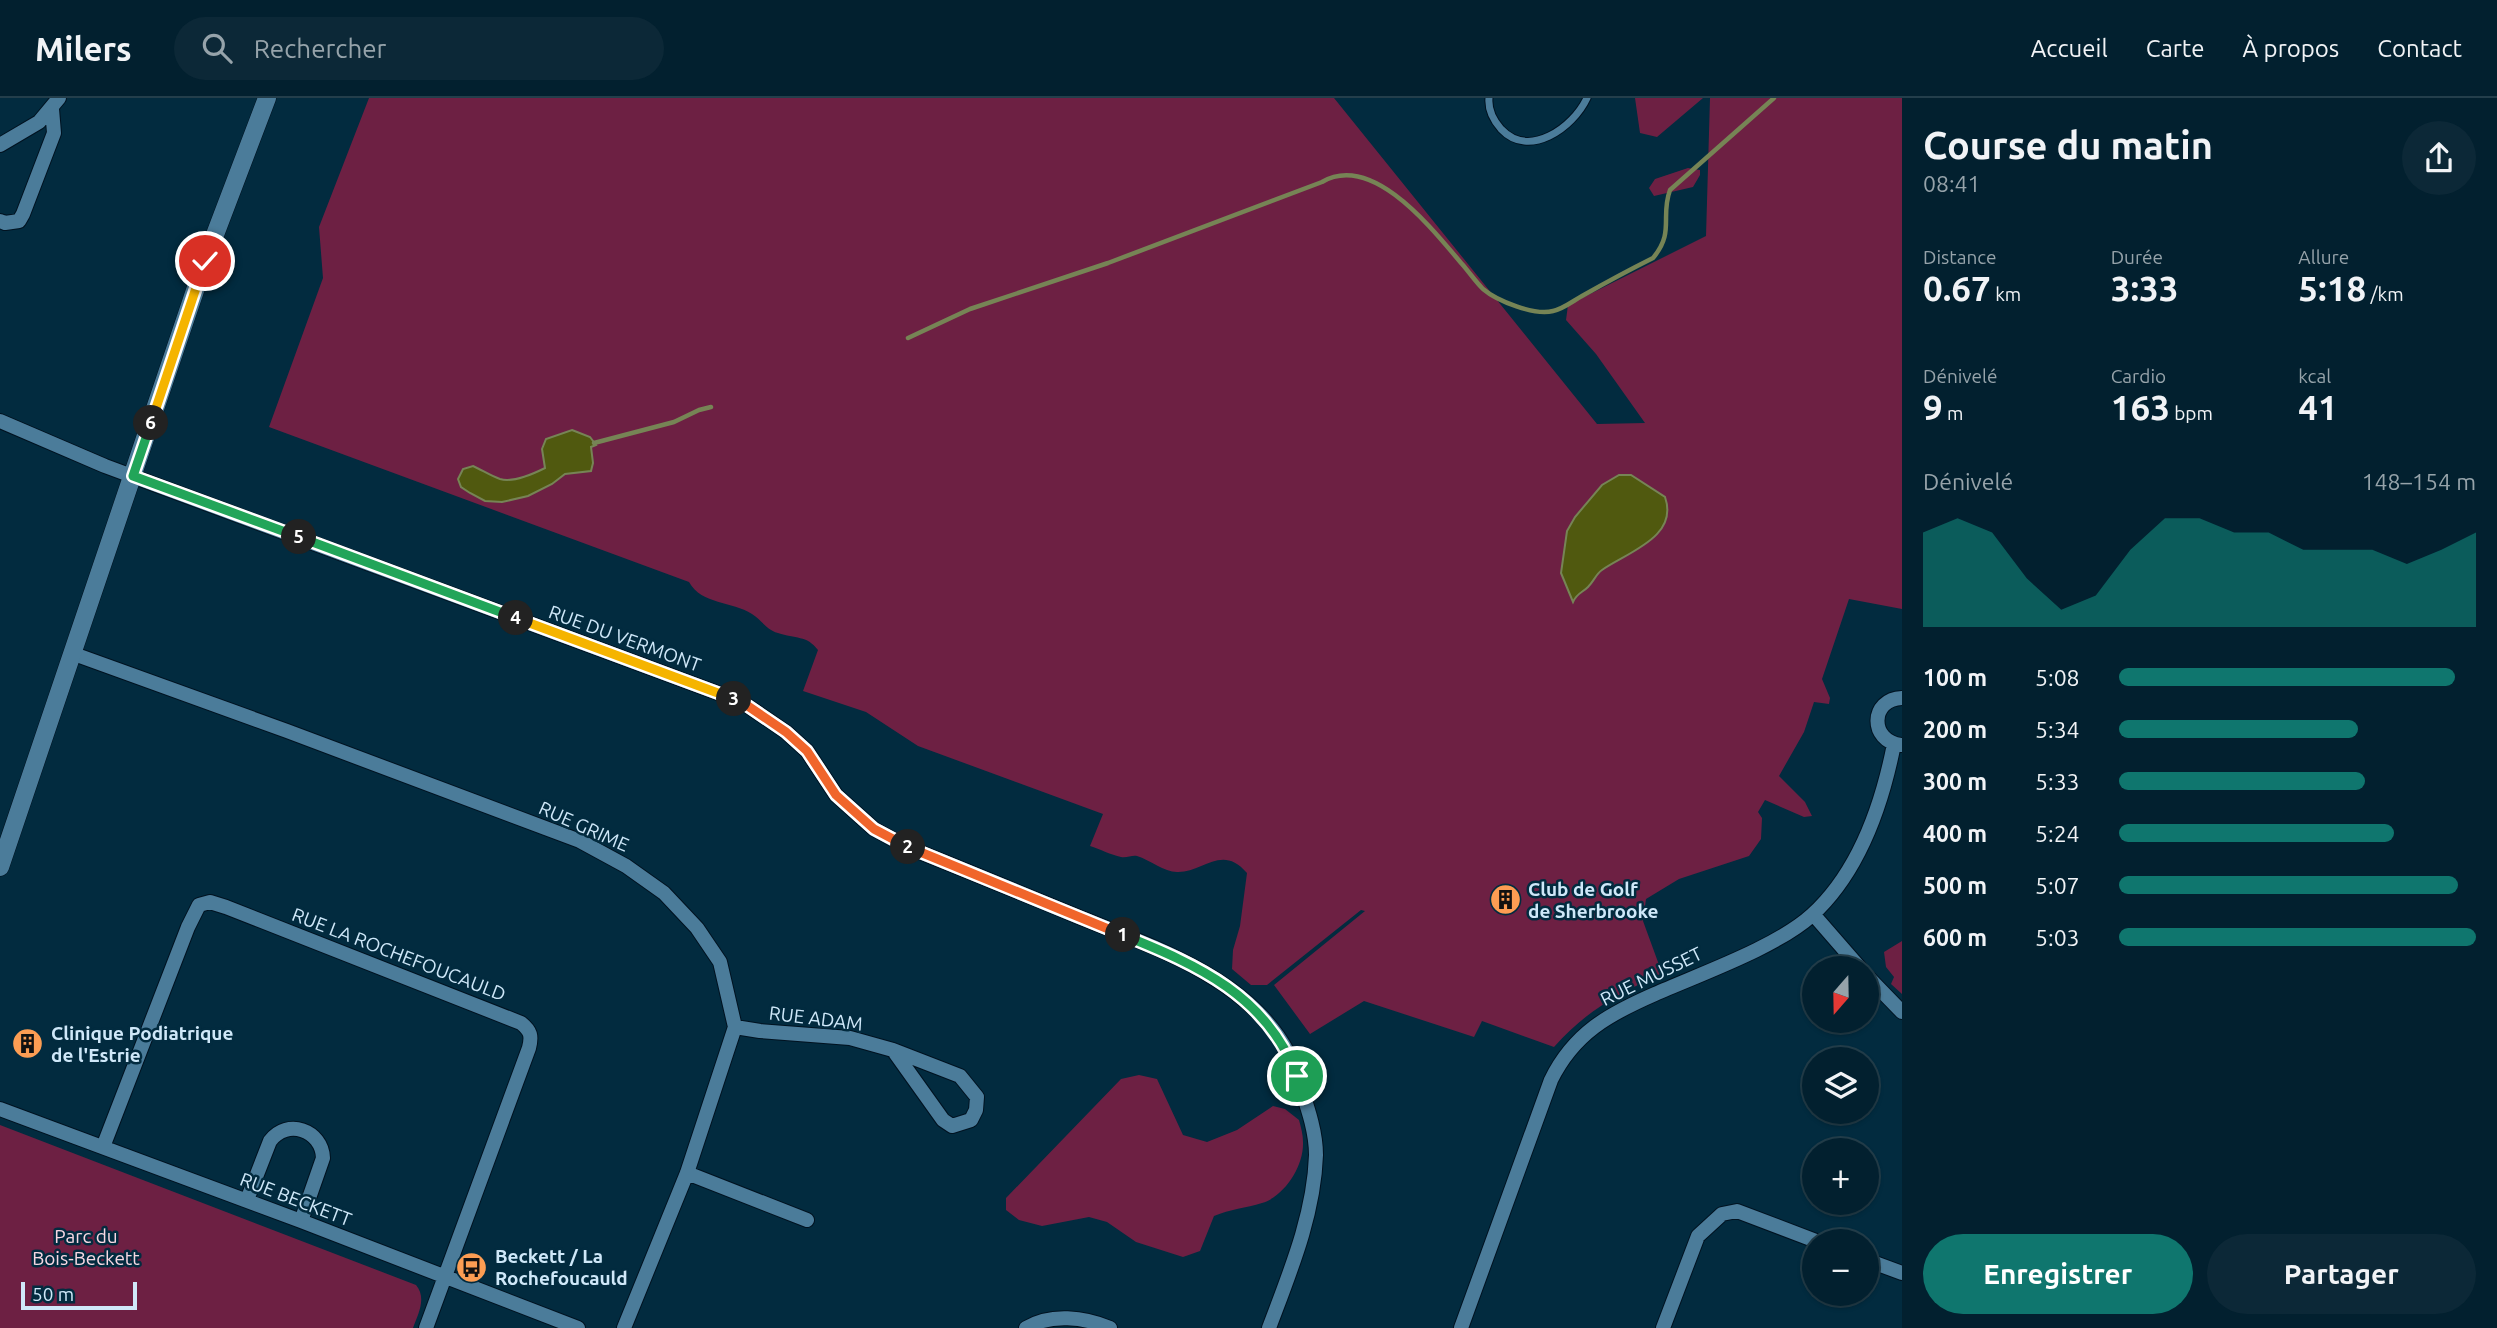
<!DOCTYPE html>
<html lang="fr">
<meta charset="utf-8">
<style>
:root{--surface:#02202f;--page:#0c2837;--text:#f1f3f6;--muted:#96a3aa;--line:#233e4b;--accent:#0f766e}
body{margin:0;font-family:Ubuntu,sans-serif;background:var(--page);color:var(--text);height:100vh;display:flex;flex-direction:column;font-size:26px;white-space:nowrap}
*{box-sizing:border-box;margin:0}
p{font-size:23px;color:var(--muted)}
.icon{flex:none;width:38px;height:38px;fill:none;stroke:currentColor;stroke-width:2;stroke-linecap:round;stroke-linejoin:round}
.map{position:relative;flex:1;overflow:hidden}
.side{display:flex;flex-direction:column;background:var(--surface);width:595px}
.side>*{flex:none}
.needle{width:46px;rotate:200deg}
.tools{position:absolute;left:1802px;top:858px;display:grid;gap:14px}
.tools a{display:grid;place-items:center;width:77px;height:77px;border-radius:50%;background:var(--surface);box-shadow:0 2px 5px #0004,0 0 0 2px var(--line);font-size:35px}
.scale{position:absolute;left:21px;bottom:18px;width:116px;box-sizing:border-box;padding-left:7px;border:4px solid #cfe8f9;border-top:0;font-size:19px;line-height:24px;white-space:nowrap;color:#cfe8f9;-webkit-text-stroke:5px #022b3f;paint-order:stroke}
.pin{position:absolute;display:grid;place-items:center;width:60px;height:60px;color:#fff;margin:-30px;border:4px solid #fff;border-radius:50%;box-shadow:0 2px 7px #0007}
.km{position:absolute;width:35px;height:35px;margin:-18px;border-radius:50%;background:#222;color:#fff;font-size:19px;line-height:35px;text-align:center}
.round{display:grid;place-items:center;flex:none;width:74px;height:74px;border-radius:37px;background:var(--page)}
.overview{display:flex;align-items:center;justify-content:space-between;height:119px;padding:0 21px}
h1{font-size:38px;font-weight:600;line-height:52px}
.metrics{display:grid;grid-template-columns:repeat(3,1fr);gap:10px;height:119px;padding:7px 21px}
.metrics div{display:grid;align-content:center}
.metrics b{font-size:35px;font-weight:600}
.metrics small{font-size:19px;font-weight:400}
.metrics p{font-size:19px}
.chart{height:196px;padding:14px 21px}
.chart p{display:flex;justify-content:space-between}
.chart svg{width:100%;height:126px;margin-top:7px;fill:var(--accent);opacity:.7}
.primary-button{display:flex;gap:14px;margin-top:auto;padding:14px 21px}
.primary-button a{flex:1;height:80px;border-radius:42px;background:var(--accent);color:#fff;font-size:28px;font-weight:600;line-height:80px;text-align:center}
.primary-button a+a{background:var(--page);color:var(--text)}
ul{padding:0 21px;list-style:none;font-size:23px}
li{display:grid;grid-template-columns:112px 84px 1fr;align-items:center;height:52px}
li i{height:18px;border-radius:9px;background:var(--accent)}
header{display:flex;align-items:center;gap:42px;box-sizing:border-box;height:98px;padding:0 35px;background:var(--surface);border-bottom:2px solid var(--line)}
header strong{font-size:33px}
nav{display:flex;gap:38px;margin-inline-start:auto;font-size:24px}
.search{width:490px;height:63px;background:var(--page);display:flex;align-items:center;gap:18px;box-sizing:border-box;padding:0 24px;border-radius:38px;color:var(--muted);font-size:26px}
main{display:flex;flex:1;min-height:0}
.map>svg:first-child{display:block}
</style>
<header>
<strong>Milers</strong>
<div class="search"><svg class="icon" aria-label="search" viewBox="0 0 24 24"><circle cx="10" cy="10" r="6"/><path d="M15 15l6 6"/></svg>Rechercher</div>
<nav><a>Accueil</a><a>Carte</a><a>À propos</a><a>Contact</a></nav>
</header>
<main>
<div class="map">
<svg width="1902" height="1230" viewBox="0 0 1902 1230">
<rect width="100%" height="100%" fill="#022b3f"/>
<!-- green -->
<path fill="#6d2043" d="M 369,0 L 1334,0 L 1597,326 L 1645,325 L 1596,256 L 1566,222 L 1568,207 L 1706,138 L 1710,0 L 1902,0 L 1902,511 L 1849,501 L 1822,581 L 1830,600 L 1829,606 L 1814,604 L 1804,634 L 1779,678 L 1805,704 L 1812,718 L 1804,719 L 1765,702 L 1758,714 L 1762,720 L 1761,741 L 1749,758 L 1679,781 L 1646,801 L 1643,823 L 1662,875 C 1617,897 1588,911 1554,949 L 1482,923 L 1474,939 L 1364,903 L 1310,936 L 1274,887 L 1365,813 L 1361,812 L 1267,887 L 1251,887 L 1232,871 L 1233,852 L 1240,828 L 1247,775 C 1222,745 1202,775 1177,774 C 1164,774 1150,762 1137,758 C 1132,757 1127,760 1121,759 C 1111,757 1100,751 1090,748 L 1103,716 L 918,648 L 866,614 L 803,593 L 818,552 C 807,537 795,541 778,535 C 765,531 762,522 752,516 C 732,503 702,507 689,484 L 269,329 L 323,180 L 319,129 Z
M 1635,0 L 1703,0 L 1657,39 L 1640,35 Z
M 1688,70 L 1700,72 L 1700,77 L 1693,89 L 1654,98 L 1649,90 L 1655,81 Z
M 1902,843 L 1902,896 L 1891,886 L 1894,879 L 1886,869 L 1884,854 Z
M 1139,977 L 1157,981 L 1183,1037 L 1207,1044 L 1237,1032 L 1273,1008 L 1285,1011 L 1299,1022 C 1301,1029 1303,1037 1303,1044 C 1304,1068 1285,1098 1262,1105 C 1246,1110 1230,1111 1214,1118 L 1200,1153 L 1183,1159 L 1136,1144 L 1107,1124 L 1089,1119 L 1042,1128 L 1019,1122 L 1006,1112 L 1006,1100 L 1121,981 Z
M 0,1027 L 416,1187 C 427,1200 418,1216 413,1230 L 0,1230 Z"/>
<!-- water -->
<path fill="#50590f" stroke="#768455" stroke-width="2" d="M 572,332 L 590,339 L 596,347 L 591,349 L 593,365 L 591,373 L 565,376 L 552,386 L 528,398 L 502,404 L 485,403 L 470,395 L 461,389 L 458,381 L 463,371 L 473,368 C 482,372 491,378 500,381 C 513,385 533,376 545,370 L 542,351 L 546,341 Z
M 1619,377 L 1631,377 L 1665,399 C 1679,439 1628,454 1602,472 C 1596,476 1594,483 1588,489 C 1582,495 1577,495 1573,504 L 1561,475 L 1567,433 L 1575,419 L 1602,387 Z"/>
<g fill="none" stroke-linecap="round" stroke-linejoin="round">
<!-- stream -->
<path stroke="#768455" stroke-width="4.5" d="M 908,240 L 970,211 L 1108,165 L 1322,84 C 1373,54 1433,132 1462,166 C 1469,174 1476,184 1483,191 C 1497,203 1535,218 1553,213 C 1563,211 1573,203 1582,198 C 1605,185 1629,172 1653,160 C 1675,134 1660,119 1670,92 L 1774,0
M 594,345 L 674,324 L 699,312 L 711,309"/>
<defs>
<path id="service" d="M 1489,0 C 1488,11 1493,22 1501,31 C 1529,61 1573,30 1587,0"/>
<path id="minor" d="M 0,47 L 39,24 L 59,0
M 0,123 L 5,125 L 19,123 L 23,116 L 54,35 L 52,11
M 0,323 L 105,368 L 742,604 L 786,634 L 807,653 L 836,697 L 874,731 L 907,749 C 963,771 1018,794 1074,817 C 1148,847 1249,879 1288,955 C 1294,966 1297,978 1301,990 C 1308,1011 1316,1034 1316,1057 C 1314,1117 1290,1174 1269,1230
M 74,556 L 287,633 L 580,743 L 626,768 L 664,795 L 697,830 L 720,864 L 735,929 L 687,1075 L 624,1230
M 1901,647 C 1869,643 1870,601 1902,600
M 1813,816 L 1860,870
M 1867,878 L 1902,914
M 735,929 L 760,933 L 850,940 L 893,952 L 960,978 L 977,999 L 976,1012 L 971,1022 L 952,1028 L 943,1022 L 893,952
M 0,1011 L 301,1123 L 578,1230
M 103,1049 L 188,829 L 199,807 L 210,804 L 226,809 L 521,925 C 531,933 532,938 529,950 L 426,1230
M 687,1075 L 807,1122
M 247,1102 L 270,1043 C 287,1020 322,1032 323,1060 L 301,1123
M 1867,1162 L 1902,1175
M 1026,1230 C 1051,1215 1084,1219 1110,1230
M 1461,1230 L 1551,982 C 1574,935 1609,916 1655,896 C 1700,876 1777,849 1812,817 C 1859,774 1882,707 1894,646
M 1663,1230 L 1698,1138 L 1722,1116 L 1737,1113 L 1816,1143"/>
<path id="tertiary" d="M 0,769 L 205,163 L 267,0"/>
</defs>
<!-- service casing -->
<use href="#service" stroke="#001220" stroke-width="9"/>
<!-- minor casing -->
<use href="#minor" stroke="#001220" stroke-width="16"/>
<!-- tertiary casing -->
<use href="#tertiary" stroke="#001220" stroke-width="19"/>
<!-- service -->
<use href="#service" stroke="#4b7c9a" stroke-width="7"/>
<!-- minor -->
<use href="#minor" stroke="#4b7c9a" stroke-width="14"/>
<!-- tertiary -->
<use href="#tertiary" stroke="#4b7c9a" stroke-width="18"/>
</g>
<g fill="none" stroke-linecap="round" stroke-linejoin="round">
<defs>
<path id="split-1" d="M 1123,837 C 1198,867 1267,898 1297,978"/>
<path id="split-2" d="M 908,749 L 1123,837"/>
<path id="split-3" d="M 734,601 L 742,604 L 786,634 L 807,653 L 836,697 L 874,731 L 908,749"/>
<path id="split-4" d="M 516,520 L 734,601"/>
<path id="split-5" d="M 299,439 L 516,520"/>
<path id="split-6" d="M 151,325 L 133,378 L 299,439"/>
<path id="split-7" d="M 151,325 L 205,163"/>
</defs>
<!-- split-1 casing -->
<use href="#split-1" stroke="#fff" stroke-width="14"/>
<!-- split-2 casing -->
<use href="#split-2" stroke="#fff" stroke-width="14"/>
<!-- split-3 casing -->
<use href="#split-3" stroke="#fff" stroke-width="14"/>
<!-- split-4 casing -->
<use href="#split-4" stroke="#fff" stroke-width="14"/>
<!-- split-5 casing -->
<use href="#split-5" stroke="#fff" stroke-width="14"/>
<!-- split-6 casing -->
<use href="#split-6" stroke="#fff" stroke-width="14"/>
<!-- split-7 casing -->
<use href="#split-7" stroke="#fff" stroke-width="14"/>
<!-- split-1 -->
<use href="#split-1" stroke="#22a559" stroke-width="9"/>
<!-- split-2 -->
<use href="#split-2" stroke="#f0652b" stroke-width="9"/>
<!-- split-3 -->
<use href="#split-3" stroke="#f0652b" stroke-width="9"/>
<!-- split-4 -->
<use href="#split-4" stroke="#f5b400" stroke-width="9"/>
<!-- split-5 -->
<use href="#split-5" stroke="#22a559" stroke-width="9"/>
<!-- split-6 -->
<use href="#split-6" stroke="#22a559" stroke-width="9"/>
<!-- split-7 -->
<use href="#split-7" stroke="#f5b400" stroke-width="9"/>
</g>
<!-- icons -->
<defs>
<symbol id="building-disc" viewBox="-11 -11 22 22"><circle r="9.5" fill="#fc9d53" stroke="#022b3f"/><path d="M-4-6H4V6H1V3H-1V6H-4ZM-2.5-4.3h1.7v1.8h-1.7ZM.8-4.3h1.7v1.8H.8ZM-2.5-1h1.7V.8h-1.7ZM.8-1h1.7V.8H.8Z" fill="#111"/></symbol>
<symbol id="bus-disc" viewBox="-11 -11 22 22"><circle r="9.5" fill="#fc9d53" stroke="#022b3f"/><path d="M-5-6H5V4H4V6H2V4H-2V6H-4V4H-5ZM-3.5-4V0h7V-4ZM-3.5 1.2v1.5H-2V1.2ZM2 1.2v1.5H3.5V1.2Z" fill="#111"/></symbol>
</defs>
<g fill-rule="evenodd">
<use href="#building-disc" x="1488" y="784" width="35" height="35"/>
<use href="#building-disc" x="10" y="928" width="35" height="35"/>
<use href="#bus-disc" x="454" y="1152" width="35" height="35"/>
</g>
<g text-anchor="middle" stroke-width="5" stroke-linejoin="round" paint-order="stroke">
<!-- street labels -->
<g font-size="19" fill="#cfe8f9" stroke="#022b3f">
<text transform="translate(625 540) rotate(20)" y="7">RUE DU VERMONT</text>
<text transform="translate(584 728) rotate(24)" y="7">RUE GRIME</text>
<text transform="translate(399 856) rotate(21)" y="7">RUE LA ROCHEFOUCAULD</text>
<text transform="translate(1651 878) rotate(-26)" y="7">RUE MUSSET</text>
<text transform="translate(816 920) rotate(7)" y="7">RUE ADAM</text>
<text transform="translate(296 1101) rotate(21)" y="7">RUE BECKETT</text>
</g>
<!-- poi labels -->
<g font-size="19" font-weight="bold" fill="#cfe8f9" stroke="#022b3f" text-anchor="start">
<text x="1528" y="798">Club de Golf<tspan x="1528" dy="22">de Sherbrooke</tspan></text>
<text x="51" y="942">Clinique Podiatrique<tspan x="51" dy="22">de l'Estrie</tspan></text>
<text x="495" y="1165">Beckett / La<tspan x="495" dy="22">Rochefoucauld</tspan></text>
</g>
<!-- park labels -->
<g font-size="19" fill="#f8d8e3" stroke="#022b3f">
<text x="86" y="1145">Parc du<tspan x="86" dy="22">Bois-Beckett</tspan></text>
</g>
</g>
</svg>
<div class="tools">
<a><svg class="needle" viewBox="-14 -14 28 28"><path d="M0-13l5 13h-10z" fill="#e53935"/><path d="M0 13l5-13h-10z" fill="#96a3aa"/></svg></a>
<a><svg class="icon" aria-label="layers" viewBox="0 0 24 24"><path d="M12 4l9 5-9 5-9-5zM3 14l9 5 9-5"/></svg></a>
<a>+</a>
<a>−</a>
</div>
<div class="scale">50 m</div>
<div class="pin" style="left:1297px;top:978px;background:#1e9e55"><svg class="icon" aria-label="arrive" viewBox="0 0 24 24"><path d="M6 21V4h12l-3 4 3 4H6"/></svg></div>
<div class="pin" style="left:205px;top:163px;background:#d93025"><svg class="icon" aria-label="check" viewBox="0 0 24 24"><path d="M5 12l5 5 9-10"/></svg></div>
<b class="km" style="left:1123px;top:837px">1</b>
<b class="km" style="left:908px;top:749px">2</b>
<b class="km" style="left:734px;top:601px">3</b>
<b class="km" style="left:516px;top:520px">4</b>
<b class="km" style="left:299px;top:439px">5</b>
<b class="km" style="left:151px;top:325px">6</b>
</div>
<section class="side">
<div class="overview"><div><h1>Course du matin</h1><p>08:41</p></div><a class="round"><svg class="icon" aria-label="share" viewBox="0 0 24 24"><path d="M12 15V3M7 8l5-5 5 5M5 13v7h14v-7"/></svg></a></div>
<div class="metrics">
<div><p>Distance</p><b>0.67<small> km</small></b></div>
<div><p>Durée</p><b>3:33</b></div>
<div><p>Allure</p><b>5:18<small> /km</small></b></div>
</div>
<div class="metrics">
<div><p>Dénivelé</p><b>9<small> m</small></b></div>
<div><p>Cardio</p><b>163<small> bpm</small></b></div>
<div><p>kcal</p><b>41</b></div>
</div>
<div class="chart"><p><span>Dénivelé</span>148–154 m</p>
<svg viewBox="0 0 160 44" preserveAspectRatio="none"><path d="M0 44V11L10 6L20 11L30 27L40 38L50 33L60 17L70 6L80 6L90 11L100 11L110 17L120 17L130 17L140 22L150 17L160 11V44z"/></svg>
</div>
<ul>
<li><b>100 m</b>5:08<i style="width:94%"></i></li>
<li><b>200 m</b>5:34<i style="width:67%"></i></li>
<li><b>300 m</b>5:33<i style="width:69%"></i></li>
<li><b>400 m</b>5:24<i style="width:77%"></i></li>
<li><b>500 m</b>5:07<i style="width:95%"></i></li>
<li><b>600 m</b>5:03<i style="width:100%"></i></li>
</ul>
<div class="primary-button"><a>Enregistrer</a><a>Partager</a></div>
</section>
</main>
